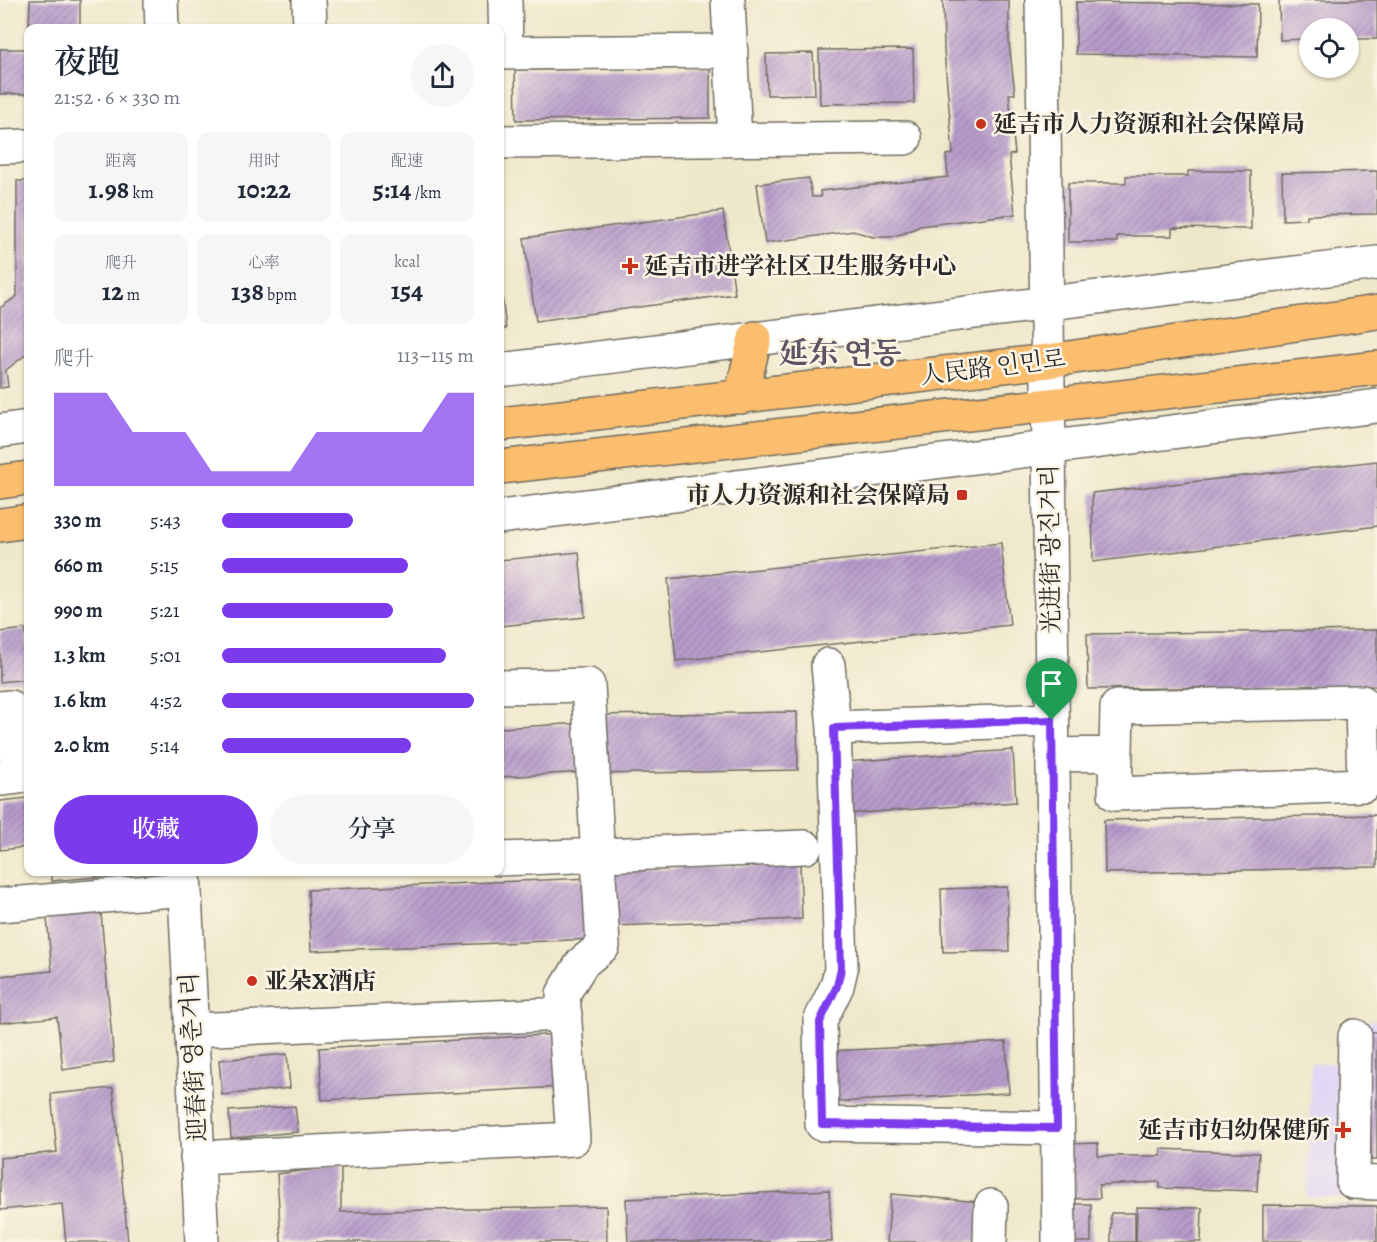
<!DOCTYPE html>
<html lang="zh">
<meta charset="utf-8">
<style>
:root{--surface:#fff;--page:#f6f6f7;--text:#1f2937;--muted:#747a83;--accent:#7c3aed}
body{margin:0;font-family:Alegreya,"Noto Serif SC","Noto Serif KR",serif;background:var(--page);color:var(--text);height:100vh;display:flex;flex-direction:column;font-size:22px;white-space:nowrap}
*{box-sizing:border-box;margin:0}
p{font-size:20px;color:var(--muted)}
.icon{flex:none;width:33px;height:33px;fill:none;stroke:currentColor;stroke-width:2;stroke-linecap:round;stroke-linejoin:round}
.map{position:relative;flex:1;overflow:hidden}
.panel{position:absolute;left:24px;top:24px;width:480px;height:852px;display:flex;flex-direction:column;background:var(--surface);border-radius:12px;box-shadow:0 2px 4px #0004}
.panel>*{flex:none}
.fabs{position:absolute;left:1299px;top:18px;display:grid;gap:12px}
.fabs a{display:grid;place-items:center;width:60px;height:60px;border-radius:50%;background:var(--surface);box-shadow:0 2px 4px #0004;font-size:30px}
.pin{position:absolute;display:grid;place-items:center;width:51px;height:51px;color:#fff;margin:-62px -26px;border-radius:50% 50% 50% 0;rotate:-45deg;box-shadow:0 0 6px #0007}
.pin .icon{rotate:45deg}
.round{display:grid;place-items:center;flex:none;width:63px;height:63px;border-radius:32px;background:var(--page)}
.headline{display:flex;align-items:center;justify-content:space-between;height:102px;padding:0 30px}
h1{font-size:33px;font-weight:600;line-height:45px}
.metrics{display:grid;grid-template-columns:repeat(3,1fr);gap:9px;height:102px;padding:6px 30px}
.metrics div{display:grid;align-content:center;border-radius:12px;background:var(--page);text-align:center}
.metrics b{font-size:26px;font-weight:600}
.metrics small{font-size:16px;font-weight:400}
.metrics p{font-size:16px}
.chart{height:168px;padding:12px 30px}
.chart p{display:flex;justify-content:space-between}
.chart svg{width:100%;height:108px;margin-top:6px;fill:var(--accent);opacity:.7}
.action{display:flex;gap:12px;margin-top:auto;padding:12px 30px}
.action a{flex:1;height:69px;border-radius:36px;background:var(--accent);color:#fff;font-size:24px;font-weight:600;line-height:69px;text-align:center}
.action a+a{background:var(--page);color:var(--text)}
ul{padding:0 30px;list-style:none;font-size:20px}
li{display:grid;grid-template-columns:96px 72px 1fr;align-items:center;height:45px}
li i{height:15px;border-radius:8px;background:var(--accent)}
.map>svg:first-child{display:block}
</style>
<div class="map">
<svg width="1377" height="1242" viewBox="0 0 1377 1242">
<defs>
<pattern id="building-hatch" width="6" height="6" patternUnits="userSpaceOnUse" patternTransform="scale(1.5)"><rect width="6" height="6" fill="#b79ccc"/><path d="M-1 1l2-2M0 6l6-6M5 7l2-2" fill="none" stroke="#957fa6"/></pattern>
</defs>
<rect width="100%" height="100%" fill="#fcf5e5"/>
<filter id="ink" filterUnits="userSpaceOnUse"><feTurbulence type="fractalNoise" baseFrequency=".0167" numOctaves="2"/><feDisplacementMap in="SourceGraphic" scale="12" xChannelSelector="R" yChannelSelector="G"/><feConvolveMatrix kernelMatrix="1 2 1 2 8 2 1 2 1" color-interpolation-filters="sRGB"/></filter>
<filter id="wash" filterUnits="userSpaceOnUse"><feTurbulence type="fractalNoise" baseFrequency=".008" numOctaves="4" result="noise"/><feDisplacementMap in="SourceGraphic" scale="24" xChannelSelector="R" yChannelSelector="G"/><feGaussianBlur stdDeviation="1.35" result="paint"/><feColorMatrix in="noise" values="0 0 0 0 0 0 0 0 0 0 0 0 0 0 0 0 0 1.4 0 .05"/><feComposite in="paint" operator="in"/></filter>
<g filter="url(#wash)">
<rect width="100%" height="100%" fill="#efe8cb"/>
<!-- built -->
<path fill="#dfd5f5" d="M 1377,1021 L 1377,1199 L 1307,1197 L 1311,1063 L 1348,1064 L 1347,1023 Z"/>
<g id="blocks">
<!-- building -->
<path fill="url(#building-hatch)" d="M 30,0 L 80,0 L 80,28 L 29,28 Z
M 943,0 L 1009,0 L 1009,43 L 1015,94 L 1009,94 L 1015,154 L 1009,155 L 1015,214 L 920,226 L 905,233 L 890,237 L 873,237 L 854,231 L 765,243 L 757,184 L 809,178 L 812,197 L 821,197 L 820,191 L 948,177 L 946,155 L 953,154 L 944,50 Z
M 1279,0 L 1377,0 L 1377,39 L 1348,39 L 1348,28 L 1310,28 L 1310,39 L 1280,40 Z
M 1076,2 L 1258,4 L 1257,57 L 1076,54 Z
M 0,49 L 28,49 L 28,94 L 0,94 Z
M 913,49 L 914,103 L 820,104 L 819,50 Z
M 813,53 L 815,94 L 767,95 L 766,54 Z
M 710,68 L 710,118 L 516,120 L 515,70 Z
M 1188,171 L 1251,171 L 1251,229 L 1172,228 L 1172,236 L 1117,236 L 1117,242 L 1068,242 L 1068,183 L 1126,183 L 1126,176 L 1188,176 Z
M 1377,171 L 1377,214 L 1307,215 L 1307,219 L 1283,220 L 1282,173 Z
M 17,181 L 28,181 L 28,353 L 6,370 L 8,387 L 0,388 L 0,308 L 17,296 Z
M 723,211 L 735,294 L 536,321 L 524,238 Z
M 500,288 L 501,288 L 506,329 L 500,329 Z
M 1377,461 L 1377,526 L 1093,562 L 1092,493 Z
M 1001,543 L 1010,625 L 676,661 L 668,579 Z
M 579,552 L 585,617 L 500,626 L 500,560 Z
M 25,629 L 28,649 L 28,679 L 0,682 L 0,632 Z
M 1377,630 L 1377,686 L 1088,689 L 1087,634 Z
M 797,712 L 798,770 L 595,774 L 594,715 Z
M 583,723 L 586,772 L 500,777 L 500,728 Z
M 1013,750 L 1016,802 L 847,814 L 844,762 Z
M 28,798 L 28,847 L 0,850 L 0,801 Z
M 1377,815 L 1377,867 L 1105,873 L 1104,820 Z
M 800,864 L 802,919 L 612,926 L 610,871 Z
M 51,872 L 107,872 L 107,876 L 52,881 Z
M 590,878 L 593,939 L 311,951 L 308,890 Z
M 1007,887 L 1009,951 L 943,952 L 941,889 Z
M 100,902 L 114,1062 L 63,1070 L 57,1017 L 0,1023 L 0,976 L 52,971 L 46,908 Z
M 1370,1032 L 1377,1032 L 1377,1160 L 1371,1160 Z
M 559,1034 L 562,1087 L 322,1100 L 319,1048 Z
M 1006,1042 L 1009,1093 L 833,1102 L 831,1051 Z
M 287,1054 L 290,1088 L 222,1095 L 219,1060 Z
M 113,1088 L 128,1242 L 66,1242 L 62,1204 L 0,1210 L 0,1158 L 57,1152 L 51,1094 Z
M 295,1106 L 298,1132 L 231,1138 L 229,1111 Z
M 1098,1143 L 1098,1156 L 1161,1156 L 1161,1149 L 1259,1153 L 1257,1191 L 1160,1188 L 1160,1182 L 1099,1185 L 1100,1198 L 1065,1199 L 1064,1144 Z
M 341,1166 L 341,1212 L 606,1206 L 607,1242 L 281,1242 L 277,1174 Z
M 829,1190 L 832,1242 L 628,1242 L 626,1199 Z
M 891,1194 L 980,1202 L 977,1242 L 887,1242 Z
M 1066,1204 L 1091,1204 L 1091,1242 L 1066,1242 Z
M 1263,1205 L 1377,1206 L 1377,1242 L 1263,1241 Z
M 1137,1207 L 1202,1208 L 1201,1242 L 1136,1242 Z
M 1111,1213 L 1135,1213 L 1135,1242 L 1111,1242 Z"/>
</g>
</g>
<g filter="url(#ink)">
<use href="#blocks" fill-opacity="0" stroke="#706d63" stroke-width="1.5"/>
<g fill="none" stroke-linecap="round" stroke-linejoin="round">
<defs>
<path id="minor" d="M 161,0 L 162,28
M 309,0 L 310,28
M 505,0 L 506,53
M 728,0 L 735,140
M 1042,0 L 1049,448 L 1059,1242
M 500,53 L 731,51
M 500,142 L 905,138
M 0,147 L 28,146
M 500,370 L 1377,263
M 0,431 L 28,427
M 500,517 L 1377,406
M 828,665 L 834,728 L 841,969 L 837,986 L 820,1021 L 822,1124 L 1057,1128
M 1362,702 L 1364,785 L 1115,794 L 1117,707 Z
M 0,708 L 10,707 L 18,777 L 0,779
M 834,728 L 1052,720
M 1053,755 L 1116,754
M 500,859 L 805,847
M 184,872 L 202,1242
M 0,905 L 184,889
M 191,1030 L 565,1014
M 1355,1036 L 1353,1182 L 1377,1183
M 197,1158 L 573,1139 L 563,994 L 582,963 L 603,946 L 588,685 L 500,687
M 990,1242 L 991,1206"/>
<path id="major" d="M 741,397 L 755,338
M 500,424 L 1048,361 L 1377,312
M 500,467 L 1377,368
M 0,482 L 28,478
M 0,525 L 28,521"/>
</defs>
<!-- minor casing -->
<use href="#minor" stroke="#706d63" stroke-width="36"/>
<!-- major casing -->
<use href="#major" stroke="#706d63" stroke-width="36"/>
<!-- minor -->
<use href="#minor" stroke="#fff" stroke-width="33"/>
<!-- major -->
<use href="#major" stroke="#fbbd6e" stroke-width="33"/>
</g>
</g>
<g fill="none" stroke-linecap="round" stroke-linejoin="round" filter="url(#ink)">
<defs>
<path id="route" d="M 1052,720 L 1057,1128 L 822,1124 L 820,1022 L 837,986 L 841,969 L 834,728 Z"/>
</defs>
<!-- route casing -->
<use href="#route" stroke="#fff" stroke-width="12"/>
<!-- route -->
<use href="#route" stroke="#7c3aed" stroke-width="8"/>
</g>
<!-- markers -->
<g fill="#c8321e" stroke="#fcf5e5" stroke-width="2">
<circle cx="981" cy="124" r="6"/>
<path d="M627 257h6v6h6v6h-6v6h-6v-6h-6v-6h6z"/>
<rect x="956" y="489" width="12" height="12" rx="3"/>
<circle cx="252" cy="981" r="6"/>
<path d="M1340 1121h6v6h6v6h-6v6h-6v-6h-6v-6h6z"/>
</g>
<g text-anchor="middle" stroke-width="5" stroke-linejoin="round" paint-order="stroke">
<!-- poi labels -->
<g font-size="24" font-weight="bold" fill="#2b2b2b" stroke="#fcf5e5" text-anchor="start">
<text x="993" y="132">延吉市人力资源和社会保障局</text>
<text x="644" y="274">延吉市进学社区卫生服务中心</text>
<text x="950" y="503" text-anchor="end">市人力资源和社会保障局</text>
<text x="264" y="989">亚朵X酒店</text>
<text x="1330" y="1138" text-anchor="end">延吉市妇幼保健所</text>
</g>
<!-- street labels -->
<g font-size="24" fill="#2b2b2b" stroke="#fcf5e5">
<text transform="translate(993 367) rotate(-7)" y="8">人民路 인민로</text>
<text transform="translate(1050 549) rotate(-91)" y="8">光进街 광진거리</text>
<text transform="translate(193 1057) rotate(-93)" y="8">迎春街 영춘거리</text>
</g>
<!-- district labels -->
<g font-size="30" font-weight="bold" fill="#5c5363" stroke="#fcf5e5">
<text x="840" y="363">延东 연동</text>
</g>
</g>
</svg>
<div class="fabs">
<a><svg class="icon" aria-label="locate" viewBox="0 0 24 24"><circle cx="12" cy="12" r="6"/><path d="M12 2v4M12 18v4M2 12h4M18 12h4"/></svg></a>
</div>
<div class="pin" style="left:1052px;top:720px;background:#1e9e55"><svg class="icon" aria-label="arrive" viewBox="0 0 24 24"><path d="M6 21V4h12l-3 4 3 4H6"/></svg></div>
<section class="panel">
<div class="headline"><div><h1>夜跑</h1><p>21:52 · 6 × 330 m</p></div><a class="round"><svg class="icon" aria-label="share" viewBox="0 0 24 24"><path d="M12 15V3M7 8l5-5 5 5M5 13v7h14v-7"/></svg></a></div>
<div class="metrics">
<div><p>距离</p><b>1.98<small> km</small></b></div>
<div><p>用时</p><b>10:22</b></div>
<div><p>配速</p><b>5:14<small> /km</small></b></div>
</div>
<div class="metrics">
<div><p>爬升</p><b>12<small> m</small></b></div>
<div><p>心率</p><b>138<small> bpm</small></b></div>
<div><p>kcal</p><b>154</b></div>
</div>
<div class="chart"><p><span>爬升</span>113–115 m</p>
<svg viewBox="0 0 160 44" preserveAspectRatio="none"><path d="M0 44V6L10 6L20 6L30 22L40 22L50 22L60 38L70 38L80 38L90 38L100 22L110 22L120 22L130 22L140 22L150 6L160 6V44z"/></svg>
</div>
<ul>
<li><b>330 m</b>5:43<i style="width:52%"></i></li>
<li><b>660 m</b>5:15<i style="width:74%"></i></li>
<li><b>990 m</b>5:21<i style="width:68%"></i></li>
<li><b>1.3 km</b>5:01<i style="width:89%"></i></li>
<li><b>1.6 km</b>4:52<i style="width:100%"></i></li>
<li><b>2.0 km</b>5:14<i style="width:75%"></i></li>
</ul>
<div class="action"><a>收藏</a><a>分享</a></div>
</section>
</div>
